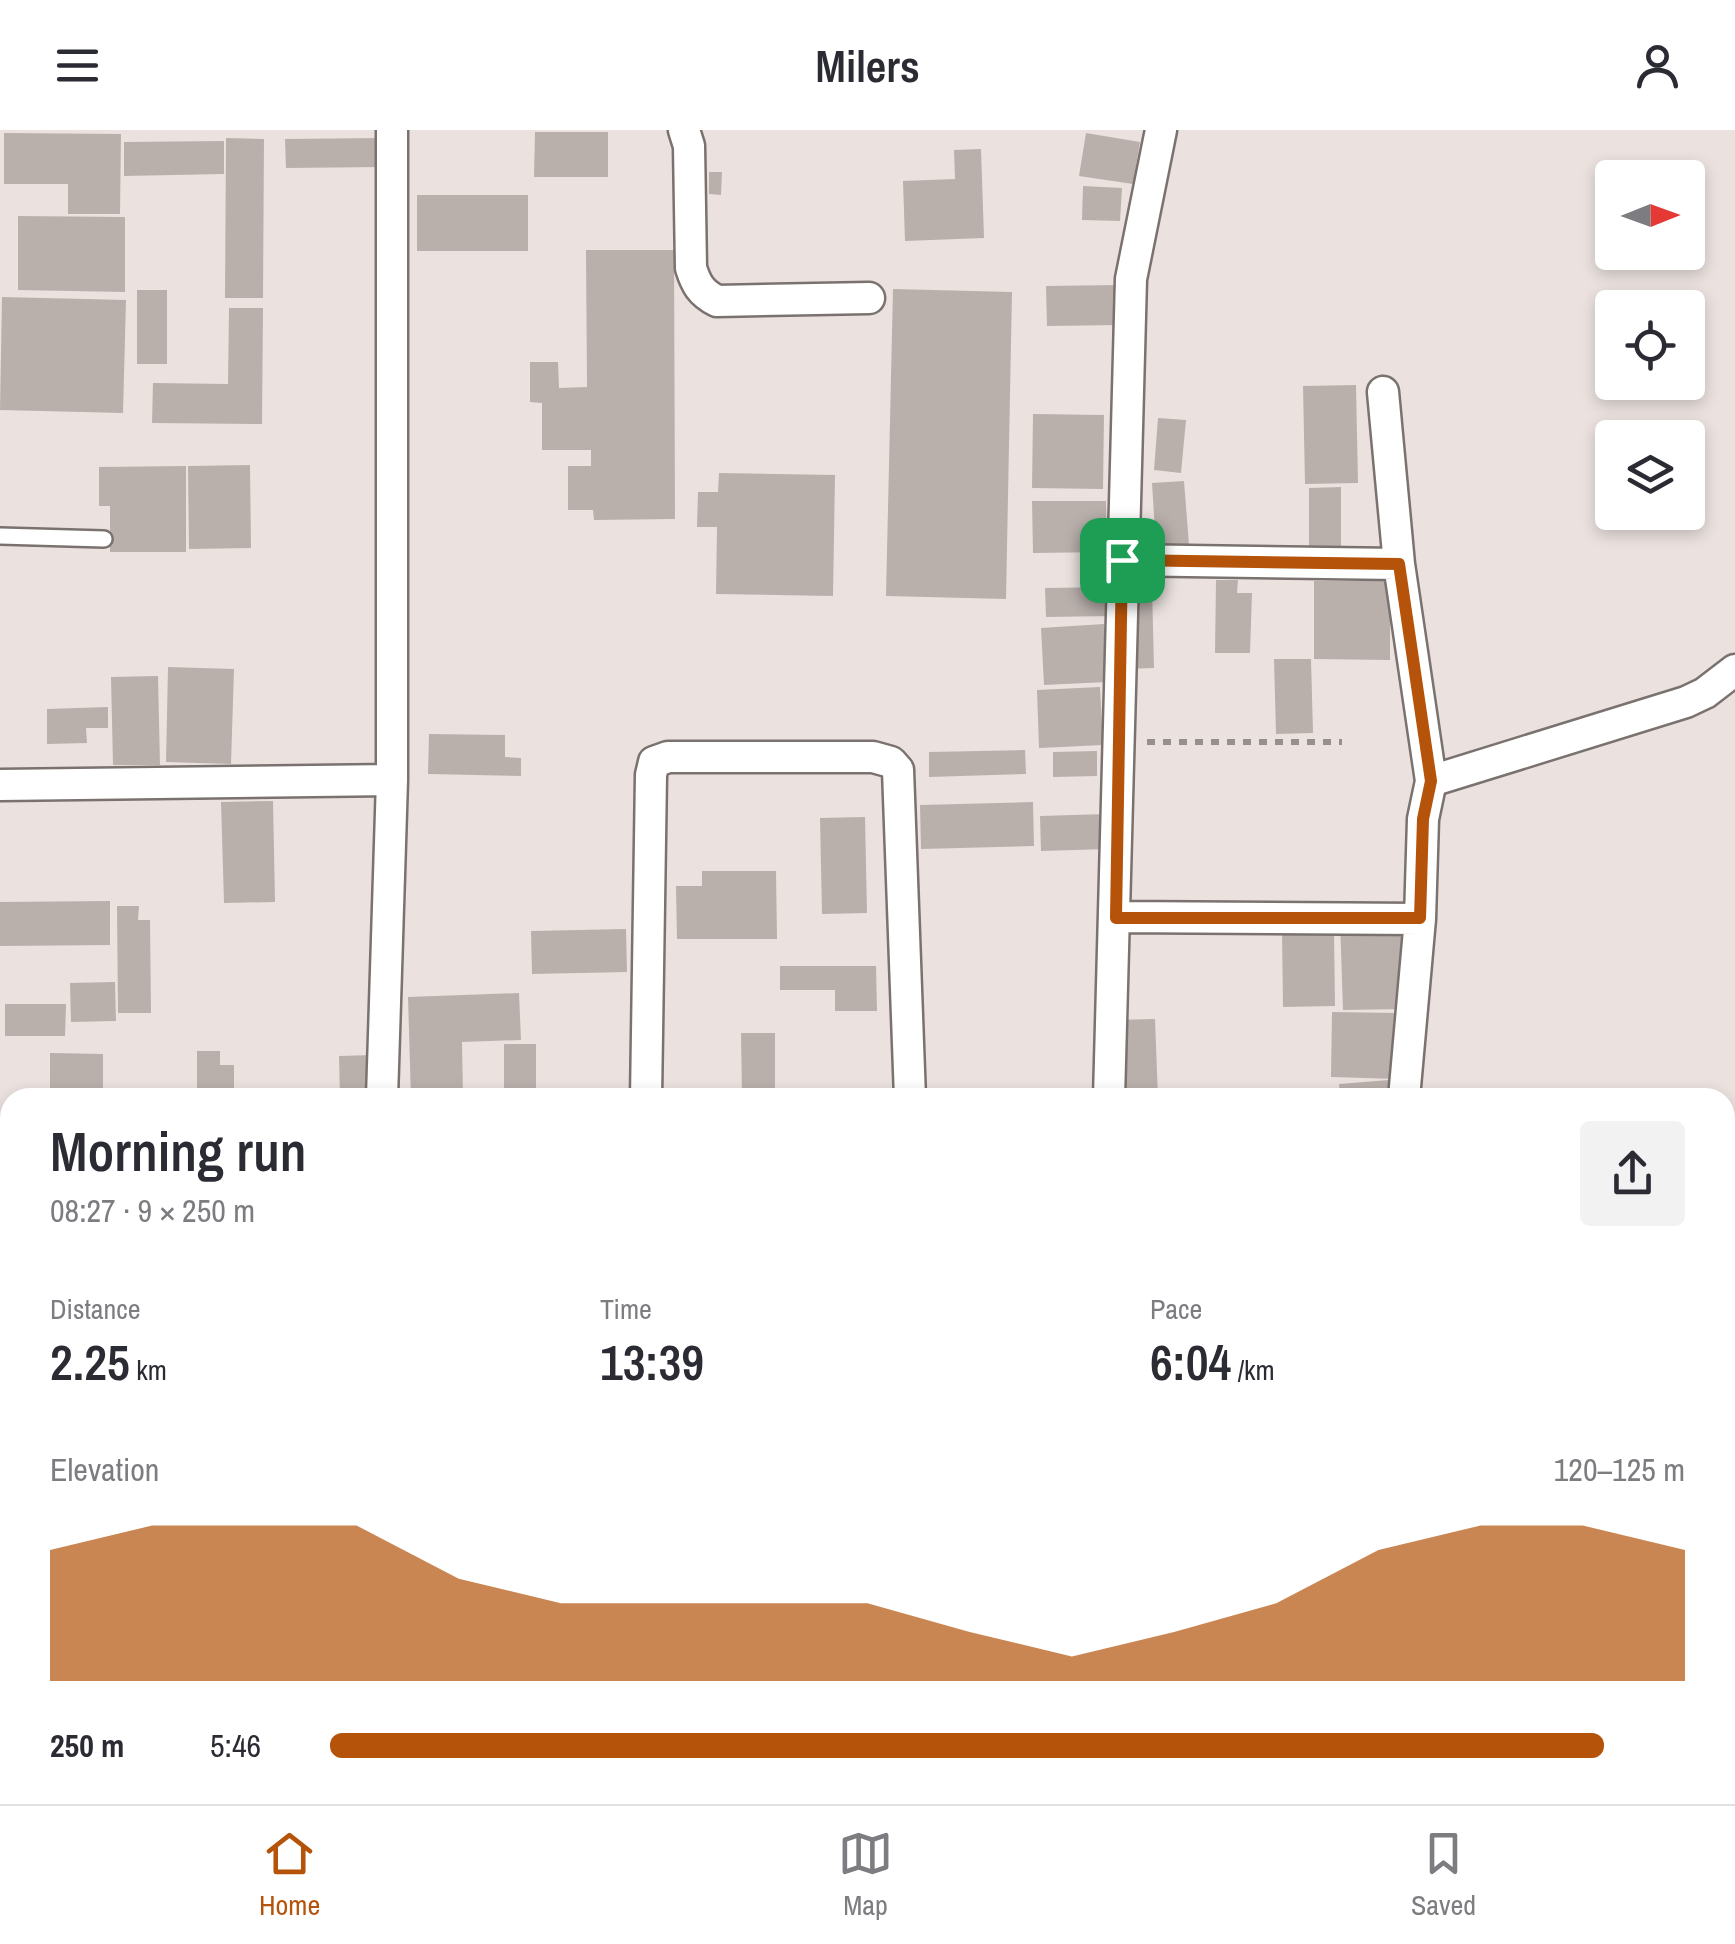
<!DOCTYPE html>
<meta charset="utf-8">
<style>
:root{--surface:#fff;--page:#f2f2f3;--text:#2b2b33;--muted:#7c7c81;--line:#e1e1e2;--accent:#b45309}
body{margin:0;font-family:"Archivo Narrow",sans-serif;background:var(--page);color:var(--text);height:100vh;display:flex;flex-direction:column;font-size:38px;white-space:nowrap}
*{box-sizing:border-box;margin:0}
p{font-size:32px;color:var(--muted)}
.icon{flex:none;width:55px;height:55px;fill:none;stroke:currentColor;stroke-width:2;stroke-linecap:round;stroke-linejoin:round}
.map{position:relative;flex:1;overflow:hidden}
.side{position:absolute;left:0px;top:958px;width:1735px;height:718px;display:flex;flex-direction:column;background:var(--surface);border-radius:30px 30px 0 0;box-shadow:0 5px 15px #0003}
.side>*{flex:none}
.needle{width:65px;rotate:89deg}
.controls{position:absolute;left:1595px;top:30px;display:grid;gap:20px}
.controls a{display:grid;place-items:center;width:110px;height:110px;border-radius:10px;background:var(--surface);box-shadow:0 5px 15px #0003;font-size:50px}
.pin{position:absolute;display:grid;place-items:center;width:85px;height:85px;color:#fff;margin:-42px;border-radius:20px;box-shadow:0 5px 15px #0006}
.round{display:grid;place-items:center;flex:none;width:105px;height:105px;border-radius:10px;background:var(--page)}
.headline{display:flex;align-items:center;justify-content:space-between;height:170px;padding:0 50px}
h1{font-size:55px;font-weight:600;line-height:75px}
.figures{display:grid;grid-template-columns:repeat(3,1fr);gap:15px;height:170px;padding:10px 50px}
.figures div{display:grid;align-content:center}
.figures b{font-size:50px;font-weight:600}
.figures small{font-size:28px;font-weight:400}
.figures p{font-size:28px}
.chart{height:280px;padding:20px 50px}
.chart p{display:flex;justify-content:space-between}
.chart svg{width:100%;height:180px;margin-top:10px;fill:var(--accent);opacity:.7}
ul{padding:0 50px;list-style:none;font-size:32px}
li{display:grid;grid-template-columns:160px 120px 1fr;align-items:center;height:75px}
li i{height:25px;border-radius:12px;background:var(--accent)}
header{display:flex;justify-content:space-between;align-items:center;height:130px;padding:0 50px;background:var(--surface);font-size:45px;font-weight:600}
.tabs{display:flex;justify-content:space-around;align-items:center;height:140px;border-top:2px solid var(--line);background:var(--surface);font-size:28px;color:var(--muted)}
.tabs a{display:grid;justify-items:center;gap:5px}
.tabs .current{color:var(--accent)}
.map>svg:first-child{display:block}
</style>
<header><svg class="icon" aria-label="menu" viewBox="0 0 24 24"><path d="M4 6h16M4 12h16M4 18h16"/></svg>Milers<svg class="icon" aria-label="person" viewBox="0 0 24 24"><circle cx="12" cy="8" r="4"/><path d="M4 21q1-7 8-7t8 7"/></svg></header>
<div class="map">
<svg width="1735" height="1674" viewBox="0 0 1735 1674">
<rect width="100%" height="100%" fill="#ebe2df"/>
<!-- building -->
<path fill="#b9b0ac" d="M 535,2 L 608,2 L 608,47 L 534,47 Z
M 4,3 L 121,4 L 120,84 L 68,84 L 68,54 L 4,54 Z
M 1086,3 L 1140,12 L 1133,54 L 1079,46 Z
M 226,8 L 264,9 L 263,168 L 225,168 Z
M 382,8 L 382,37 L 286,38 L 285,9 Z
M 224,11 L 224,44 L 124,46 L 124,12 Z
M 981,19 L 984,108 L 905,111 L 903,51 L 955,49 L 954,20 Z
M 709,42 L 722,42 L 721,65 L 709,64 Z
M 1083,56 L 1122,58 L 1120,91 L 1082,90 Z
M 417,65 L 528,65 L 528,121 L 417,121 Z
M 18,86 L 125,87 L 125,162 L 18,160 Z
M 586,120 L 674,120 L 675,389 L 594,390 L 593,380 L 568,380 L 568,336 L 591,336 L 591,320 L 542,320 L 542,273 L 530,272 L 530,232 L 558,232 L 559,258 L 587,257 Z
M 1120,155 L 1121,195 L 1047,196 L 1046,156 Z
M 893,159 L 1012,162 L 1006,469 L 886,466 Z
M 137,160 L 167,160 L 167,234 L 137,234 Z
M 2,167 L 126,170 L 123,283 L 0,280 Z
M 229,178 L 263,178 L 262,294 L 152,293 L 153,253 L 228,254 Z
M 1356,255 L 1358,353 L 1305,354 L 1303,256 Z
M 1033,284 L 1104,285 L 1103,359 L 1032,358 Z
M 1158,288 L 1186,290 L 1181,343 L 1154,340 Z
M 250,335 L 251,418 L 189,419 L 188,336 Z
M 186,336 L 186,422 L 110,422 L 110,376 L 99,376 L 99,337 Z
M 719,343 L 835,345 L 833,466 L 716,464 L 717,397 L 697,397 L 698,362 L 718,362 Z
M 1184,351 L 1189,415 L 1156,417 L 1152,353 Z
M 1341,357 L 1341,422 L 1309,422 L 1309,358 Z
M 1032,371 L 1106,371 L 1107,422 L 1033,423 Z
M 1216,450 L 1238,450 L 1237,463 L 1252,463 L 1250,523 L 1215,523 Z
M 1314,451 L 1390,451 L 1390,530 L 1314,529 Z
M 1110,457 L 1110,486 L 1046,487 L 1045,458 Z
M 1152,457 L 1154,538 L 1127,539 L 1124,458 Z
M 1104,494 L 1107,552 L 1044,555 L 1041,498 Z
M 1274,529 L 1311,529 L 1313,603 L 1276,604 Z
M 168,537 L 234,539 L 231,634 L 166,632 Z
M 158,546 L 160,635 L 113,635 L 111,547 Z
M 1100,557 L 1103,615 L 1039,618 L 1037,560 Z
M 108,577 L 108,598 L 86,598 L 87,613 L 47,614 L 47,579 Z
M 429,604 L 505,605 L 505,627 L 521,628 L 521,646 L 428,644 Z
M 1025,620 L 1026,644 L 929,647 L 929,622 Z
M 1097,621 L 1097,646 L 1053,647 L 1053,622 Z
M 273,671 L 275,772 L 224,773 L 221,672 Z
M 1033,672 L 1034,716 L 921,719 L 920,675 Z
M 1107,684 L 1108,719 L 1041,721 L 1040,686 Z
M 865,687 L 867,783 L 822,784 L 820,688 Z
M 702,741 L 776,741 L 777,809 L 677,809 L 676,756 L 702,756 Z
M 110,771 L 110,815 L 0,816 L 0,772 Z
M 117,776 L 139,776 L 138,790 L 150,790 L 151,883 L 118,883 Z
M 1404,789 L 1408,879 L 1343,880 L 1340,791 Z
M 626,799 L 627,842 L 532,844 L 531,801 Z
M 1282,800 L 1334,800 L 1335,876 L 1283,877 Z
M 780,836 L 876,836 L 877,881 L 835,881 L 835,860 L 780,860 Z
M 115,852 L 116,891 L 71,892 L 70,853 Z
M 519,863 L 521,910 L 462,912 L 463,968 L 411,968 L 408,867 Z
M 5,874 L 66,874 L 65,906 L 5,906 Z
M 1332,882 L 1398,883 L 1397,949 L 1331,947 Z
M 1155,889 L 1158,968 L 1118,968 L 1115,890 Z
M 741,903 L 775,903 L 775,968 L 742,968 Z
M 504,914 L 536,914 L 536,968 L 504,968 Z
M 197,921 L 220,921 L 220,935 L 234,935 L 234,968 L 197,968 Z
M 50,923 L 103,924 L 103,968 L 50,968 Z
M 374,925 L 375,968 L 340,968 L 339,926 Z
M 1389,950 L 1390,968 L 1340,968 L 1339,954 Z
M 0,1497 L 10,1498 L 10,1553 L 0,1553 Z
M 0,1659 L 10,1660 L 10,1665 L 89,1665 L 89,1674 L 0,1674 Z
M 537,1665 L 603,1665 L 602,1674 L 537,1674 Z
M 618,1665 L 679,1665 L 678,1674 L 617,1674 Z
M 806,1665 L 851,1665 L 867,1667 L 866,1674 L 805,1674 Z
M 916,1665 L 952,1672 L 952,1674 L 915,1674 Z
M 1110,1665 L 1249,1665 L 1247,1674 L 1108,1674 Z
M 1392,1665 L 1441,1665 L 1438,1674 L 1389,1674 Z
M 354,1668 L 397,1671 L 397,1674 L 354,1674 Z"/>
<g fill="none" stroke-linecap="round" stroke-linejoin="round">
<defs>
<path id="service" d="M 0,406 L 104,409"/>
<path id="minor" d="M 684,0 L 689,16 L 691,138 C 696,154 701,163 717,171 L 869,168
M 1383,262 L 1399,434 L 1431,651
M 1122,430 L 1399,434
M 0,655 L 392,650
M 1116,787 L 1420,789
M 382,968 L 392,650 L 392,0
M 646,968 L 651,645 L 654,632 L 668,627 L 873,627 L 891,632 L 898,640 L 910,968
M 1109,968 L 1131,149 L 1161,0
M 1404,968 L 1420,789 L 1423,689 L 1431,651 L 1686,572 L 1705,563 L 1735,540
M 1725,1031 L 1735,1031
M 0,1083 L 10,1083
M 518,1665 L 518,1674
M 707,1674 L 709,1665
M 890,1674 L 891,1665
M 1090,1674 L 1091,1665
M 1272,1674 L 1273,1665
M 1472,1674 L 1473,1665"/>
</defs>
<!-- service casing -->
<use href="#service" stroke="#7a726e" stroke-width="20"/>
<!-- minor casing -->
<use href="#minor" stroke="#7a726e" stroke-width="35"/>
<!-- path -->
<path stroke="#958f8d" stroke-width="6" stroke-dasharray="8 8" stroke-linecap="butt" d="M 1147,612 L 1342,612"/>
<!-- service -->
<use href="#service" stroke="#fff" stroke-width="15"/>
<!-- minor -->
<use href="#minor" stroke="#fff" stroke-width="30"/>
</g>
<g fill="none" stroke-linecap="round" stroke-linejoin="round">
<defs>
<path id="route" d="M 1122,430 L 1399,434 L 1431,651 L 1423,689 L 1420,788 L 1116,788 Z"/>
</defs>
<!-- route casing -->
<use href="#route" stroke="#fff" stroke-width="20"/>
<!-- route -->
<use href="#route" stroke="#b45309" stroke-width="12"/>
</g>
</svg>
<div class="controls">
<a><svg class="needle" viewBox="-14 -14 28 28"><path d="M0-13l5 13h-10z" fill="#e53935"/><path d="M0 13l5-13h-10z" fill="#7c7c81"/></svg></a>
<a><svg class="icon" aria-label="locate" viewBox="0 0 24 24"><circle cx="12" cy="12" r="6"/><path d="M12 2v4M12 18v4M2 12h4M18 12h4"/></svg></a>
<a><svg class="icon" aria-label="layers" viewBox="0 0 24 24"><path d="M12 4l9 5-9 5-9-5zM3 14l9 5 9-5"/></svg></a>
</div>
<div class="pin" style="left:1122px;top:430px;background:#1e9e55"><svg class="icon" aria-label="arrive" viewBox="0 0 24 24"><path d="M6 21V4h12l-3 4 3 4H6"/></svg></div>
<section class="side">
<div class="headline"><div><h1>Morning run</h1><p>08:27 · 9 × 250 m</p></div><a class="round"><svg class="icon" aria-label="share" viewBox="0 0 24 24"><path d="M12 15V3M7 8l5-5 5 5M5 13v7h14v-7"/></svg></a></div>
<div class="figures">
<div><p>Distance</p><b>2.25<small> km</small></b></div>
<div><p>Time</p><b>13:39</b></div>
<div><p>Pace</p><b>6:04<small> /km</small></b></div>
</div>
<div class="chart"><p><span>Elevation</span>120–125 m</p>
<svg viewBox="0 0 160 44" preserveAspectRatio="none"><path d="M0 44V12L10 6L20 6L30 6L40 19L50 25L60 25L70 25L80 25L90 32L100 38L110 32L120 25L130 12L140 6L150 6L160 12V44z"/></svg>
</div>
<ul>
<li><b>250 m</b>5:46<i style="width:94%"></i></li>
</ul>
</section>
</div>
<nav class="tabs">
<a class="current"><svg class="icon" aria-label="home" viewBox="0 0 24 24"><path d="M3 11l9-7 9 7M6 9v11h12V9"/></svg>Home</a>
<a><svg class="icon" aria-label="map" viewBox="0 0 24 24"><path d="M3 6l6-2 6 2 6-2v14l-6 2-6-2-6 2zM9 4v14M15 6v14"/></svg>Map</a>
<a><svg class="icon" aria-label="saved" viewBox="0 0 24 24"><path d="M7 4h10v16l-5-4-5 4z"/></svg>Saved</a>
</nav>
